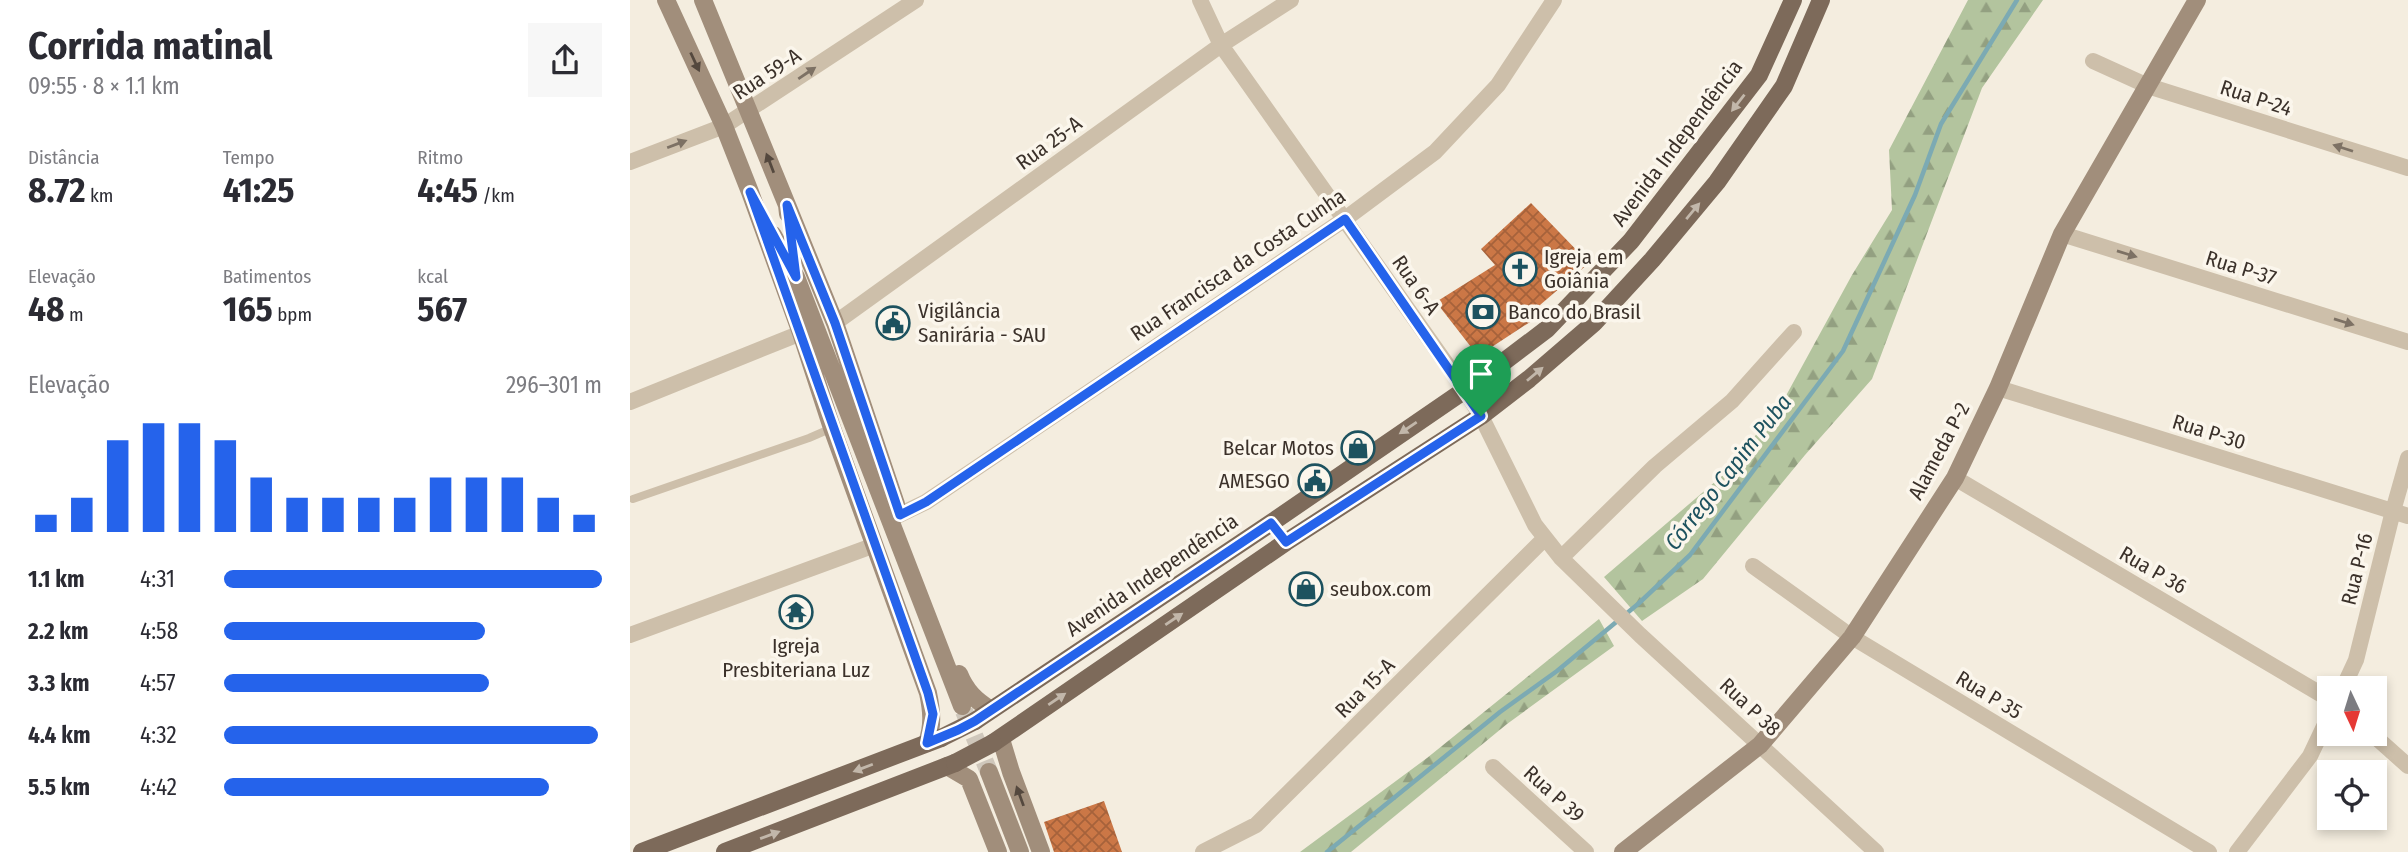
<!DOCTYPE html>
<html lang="pt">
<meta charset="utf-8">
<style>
:root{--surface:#fff;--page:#f7f7f7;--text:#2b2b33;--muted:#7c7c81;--accent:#2563eb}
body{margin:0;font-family:"Fira Sans Condensed",sans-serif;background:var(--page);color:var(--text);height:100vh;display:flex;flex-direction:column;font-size:26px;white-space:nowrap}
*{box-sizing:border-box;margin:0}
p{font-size:23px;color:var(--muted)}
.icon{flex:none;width:38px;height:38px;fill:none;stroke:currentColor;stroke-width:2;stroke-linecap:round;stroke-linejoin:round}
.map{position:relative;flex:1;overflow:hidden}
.details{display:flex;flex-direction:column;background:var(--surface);width:630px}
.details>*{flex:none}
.needle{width:46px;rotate:176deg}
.buttons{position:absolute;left:1687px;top:676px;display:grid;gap:14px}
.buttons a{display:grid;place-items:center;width:70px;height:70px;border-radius:0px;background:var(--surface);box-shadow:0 4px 10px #0003;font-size:35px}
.pin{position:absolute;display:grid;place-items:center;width:60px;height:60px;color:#fff;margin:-72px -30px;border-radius:50% 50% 50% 0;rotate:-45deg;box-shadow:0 0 7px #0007}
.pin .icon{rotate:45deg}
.round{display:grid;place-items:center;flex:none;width:74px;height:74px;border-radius:0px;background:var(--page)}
.head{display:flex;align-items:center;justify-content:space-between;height:119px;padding:0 28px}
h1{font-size:38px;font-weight:700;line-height:52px}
.stats{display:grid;grid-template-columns:repeat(3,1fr);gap:10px;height:119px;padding:7px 28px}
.stats div{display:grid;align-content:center}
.stats b{font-size:35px;font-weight:700}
.stats small{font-size:19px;font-weight:400}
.stats p{font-size:19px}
.chart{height:196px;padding:14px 28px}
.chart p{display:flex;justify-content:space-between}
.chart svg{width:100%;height:126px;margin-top:7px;stroke:var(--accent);stroke-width:6}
ul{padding:0 28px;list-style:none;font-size:23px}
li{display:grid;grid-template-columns:112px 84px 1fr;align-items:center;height:52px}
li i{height:18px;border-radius:9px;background:var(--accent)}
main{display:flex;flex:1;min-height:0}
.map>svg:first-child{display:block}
</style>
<main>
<section class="details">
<div class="head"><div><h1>Corrida matinal</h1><p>09:55 · 8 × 1.1 km</p></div><a class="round"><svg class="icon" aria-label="share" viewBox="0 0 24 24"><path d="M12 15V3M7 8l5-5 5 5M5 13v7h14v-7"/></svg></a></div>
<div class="stats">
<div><p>Distância</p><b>8.72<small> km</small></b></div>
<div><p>Tempo</p><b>41:25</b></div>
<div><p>Ritmo</p><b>4:45<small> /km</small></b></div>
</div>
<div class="stats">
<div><p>Elevação</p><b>48<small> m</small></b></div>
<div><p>Batimentos</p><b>165<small> bpm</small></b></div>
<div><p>kcal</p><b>567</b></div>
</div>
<div class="chart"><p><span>Elevação</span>296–301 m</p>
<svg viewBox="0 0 160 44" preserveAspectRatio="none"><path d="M5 44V38M15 44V32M25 44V12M35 44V6M45 44V6M55 44V12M65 44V25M75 44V32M85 44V32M95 44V32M105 44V32M115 44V25M125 44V25M135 44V25M145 44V32M155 44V38"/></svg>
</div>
<ul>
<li><b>1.1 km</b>4:31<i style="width:100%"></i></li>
<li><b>2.2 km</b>4:58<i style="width:69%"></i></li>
<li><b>3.3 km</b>4:57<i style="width:70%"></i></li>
<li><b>4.4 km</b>4:32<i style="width:99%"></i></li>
<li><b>5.5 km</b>4:42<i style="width:86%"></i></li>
</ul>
</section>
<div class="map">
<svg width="1778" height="852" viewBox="0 0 1778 852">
<defs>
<pattern id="forest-firs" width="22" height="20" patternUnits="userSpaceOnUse" patternTransform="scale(1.75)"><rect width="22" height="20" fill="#b3c49e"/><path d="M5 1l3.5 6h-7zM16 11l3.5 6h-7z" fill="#93a081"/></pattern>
<pattern id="building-cross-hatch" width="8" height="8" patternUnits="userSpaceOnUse" patternTransform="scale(1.75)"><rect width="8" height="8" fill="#cb7746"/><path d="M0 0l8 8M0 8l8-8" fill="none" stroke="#a6623b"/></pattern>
</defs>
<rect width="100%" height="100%" fill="#f4eddf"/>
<!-- forest -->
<path fill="url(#forest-firs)" d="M 1338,0 L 1413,0 L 1352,88 L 1242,379 L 1175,455 L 1073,579 L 1012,621 L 974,577 L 1093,475 L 1152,403 L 1222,275 L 1262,210 L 1259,150 Z
M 969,619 L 984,646 L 877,724 L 721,852 L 670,852 L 797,758 Z"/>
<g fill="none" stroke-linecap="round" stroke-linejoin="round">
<!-- stream -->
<path stroke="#7caab3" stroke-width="4.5" d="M 697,852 L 870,712 L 927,671 L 1008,604 L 1060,555 L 1213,351 L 1285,195 L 1311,124 L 1387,0"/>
</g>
<!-- building -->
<path fill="url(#building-cross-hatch)" d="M 901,203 L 959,263 L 896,317 L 900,322 L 848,356 L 806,302 L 865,265 L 851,249 Z
M 474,801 L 492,852 L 424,852 L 414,822 Z"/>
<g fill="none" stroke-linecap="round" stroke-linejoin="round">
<!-- secondary-tunnel -->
<path stroke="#cfc7bb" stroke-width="18" stroke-dasharray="18 9" stroke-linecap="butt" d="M 334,711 L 359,772"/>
<!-- lane -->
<path stroke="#cdbfaa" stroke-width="8" d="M 3,499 L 179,438 L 202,428"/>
<!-- street -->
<path stroke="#cdbfaa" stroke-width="16" d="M 570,0 L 591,45 L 835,390 L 851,416 L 905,525 L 931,558 L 1010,635 L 1246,852
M 1463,61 L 1518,86 L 1778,168
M 0,162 L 94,126 L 286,0
M 1432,234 L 1778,342
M 205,323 L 591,45 L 661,0
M 1368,388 L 1778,516
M 0,402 L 171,333
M 1325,478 L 1699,699
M 269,515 L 296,502 L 715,219 L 805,152 L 868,85 L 924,0
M 931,558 L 1025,466 L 1102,401 L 1164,332
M 1123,566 L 1222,637 L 1579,852
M 0,635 L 245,545
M 1713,688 L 1726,660 L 1763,511 L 1778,458
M 1741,733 L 1778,766
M 863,767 L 956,852
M 573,852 L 626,825 L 915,538
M 1607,852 L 1680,756 L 1699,716"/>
<!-- secondary -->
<path stroke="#a18e7b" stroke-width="18" d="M 36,0 L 94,126 L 120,192 L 171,333 L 202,428 L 298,693 C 302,712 303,725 297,743
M 73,0 L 157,205 L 158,214
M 157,205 L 205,323 L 266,504
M 143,235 L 166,277 L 332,706
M 329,674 C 336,691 345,700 361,710
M 371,739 L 381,772 L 411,852
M 317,766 L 339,779 L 368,852
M 359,772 L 390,852
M 993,852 L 1130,745 L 1222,637 L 1325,478 L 1368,388 L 1432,234 L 1567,0"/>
<!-- primary -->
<path stroke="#7d6a5a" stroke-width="18" d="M 345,721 L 641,523 L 851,379 L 917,329 L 1001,241 L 1129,75 L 1163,0
M 363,743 L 656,542 L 851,416 L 899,379 L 964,323 L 1022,260 L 1087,182 L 1154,86 L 1191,0
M 12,852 L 311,738
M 95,852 L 325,763"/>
<!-- primary-bridge -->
<path stroke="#7d6a5a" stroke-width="18" d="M 311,738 L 345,721
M 325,763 L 363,743"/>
</g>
<!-- one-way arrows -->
<defs><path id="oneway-solid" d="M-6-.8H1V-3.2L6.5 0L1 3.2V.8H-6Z" transform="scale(1.75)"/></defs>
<g fill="#54483e">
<use href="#oneway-solid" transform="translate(65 62) rotate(65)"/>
<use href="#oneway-solid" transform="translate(140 163) rotate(-111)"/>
<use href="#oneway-solid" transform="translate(390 796) rotate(-110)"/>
</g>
<g fill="#7d7164">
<use href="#oneway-solid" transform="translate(177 73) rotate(-34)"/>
<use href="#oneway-solid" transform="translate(47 144) rotate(-21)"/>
<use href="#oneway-solid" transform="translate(1713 148) rotate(-162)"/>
<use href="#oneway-solid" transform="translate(1497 254) rotate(17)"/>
<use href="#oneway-solid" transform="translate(1714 322) rotate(17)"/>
</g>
<g fill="#c2b7aa">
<use href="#oneway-solid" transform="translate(1108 103) rotate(128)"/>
<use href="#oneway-solid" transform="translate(1063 211) rotate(-50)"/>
<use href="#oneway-solid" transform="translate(905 374) rotate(-40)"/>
<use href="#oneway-solid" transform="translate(778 428) rotate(146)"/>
<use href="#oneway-solid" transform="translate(544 619) rotate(-34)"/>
<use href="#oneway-solid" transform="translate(427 699) rotate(-34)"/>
<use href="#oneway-solid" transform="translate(233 768) rotate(159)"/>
<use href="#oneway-solid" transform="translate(140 835) rotate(-20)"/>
</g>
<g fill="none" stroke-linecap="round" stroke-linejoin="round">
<defs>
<path id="route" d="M 120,192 L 166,277 L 157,205 L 205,323 L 270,515 L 296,502 L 715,219 L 851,416 L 656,542 L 641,523 L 345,721 L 328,730 L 297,743 L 303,714 L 298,693 C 238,526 178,359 120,192 Z"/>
</defs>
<!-- route casing -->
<use href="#route" stroke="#fff" stroke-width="14"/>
<!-- route -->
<use href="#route" stroke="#2563eb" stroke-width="9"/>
</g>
<!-- icons -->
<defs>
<symbol id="church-ring" viewBox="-11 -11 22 22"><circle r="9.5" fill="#fbf6ec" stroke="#1d525f" stroke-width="1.5"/><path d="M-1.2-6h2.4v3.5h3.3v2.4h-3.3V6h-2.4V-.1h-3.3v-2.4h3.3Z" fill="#1d525f"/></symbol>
<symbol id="bank-ring" viewBox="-11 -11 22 22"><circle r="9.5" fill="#fbf6ec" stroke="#1d525f" stroke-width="1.5"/><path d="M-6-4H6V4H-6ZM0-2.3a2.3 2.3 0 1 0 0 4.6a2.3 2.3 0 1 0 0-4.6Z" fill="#1d525f"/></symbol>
<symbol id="civic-ring" viewBox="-11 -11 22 22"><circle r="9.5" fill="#fbf6ec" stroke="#1d525f" stroke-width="1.5"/><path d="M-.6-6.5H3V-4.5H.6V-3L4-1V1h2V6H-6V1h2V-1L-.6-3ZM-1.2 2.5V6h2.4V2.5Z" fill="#1d525f"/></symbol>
<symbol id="shop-ring" viewBox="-11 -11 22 22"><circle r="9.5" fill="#fbf6ec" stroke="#1d525f" stroke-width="1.5"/><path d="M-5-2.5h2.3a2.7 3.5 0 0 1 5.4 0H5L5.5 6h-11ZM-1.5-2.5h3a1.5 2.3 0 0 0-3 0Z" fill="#1d525f"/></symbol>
<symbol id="temple-ring" viewBox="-11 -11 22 22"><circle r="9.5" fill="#fbf6ec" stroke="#1d525f" stroke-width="1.5"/><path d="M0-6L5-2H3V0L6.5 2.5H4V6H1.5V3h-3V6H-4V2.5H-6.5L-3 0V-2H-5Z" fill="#1d525f"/></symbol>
</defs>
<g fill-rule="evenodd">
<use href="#church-ring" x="871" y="250" width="38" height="38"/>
<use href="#bank-ring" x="834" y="293" width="38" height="38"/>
<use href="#civic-ring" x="244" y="304" width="38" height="38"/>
<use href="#shop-ring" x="709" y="429" width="38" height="38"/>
<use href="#civic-ring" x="666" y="462" width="38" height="38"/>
<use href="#shop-ring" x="657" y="570" width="38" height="38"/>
<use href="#temple-ring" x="147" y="593" width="38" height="38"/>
</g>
<g text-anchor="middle" stroke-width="7" stroke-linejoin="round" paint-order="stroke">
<!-- street labels -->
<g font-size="21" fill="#3b312a" stroke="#fbf6ec">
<text transform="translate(137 74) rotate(-33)" y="7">Rua 59-A</text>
<text transform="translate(1626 98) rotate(18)" y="7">Rua P-24</text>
<text transform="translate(419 143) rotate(-36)" y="7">Rua 25-A</text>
<text transform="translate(1047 143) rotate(-53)" y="7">Avenida Independência</text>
<text transform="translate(608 265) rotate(-34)" y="7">Rua Francisca da Costa Cunha</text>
<text transform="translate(1611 268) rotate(17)" y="7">Rua P-37</text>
<text transform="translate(786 285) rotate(55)" y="7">Rua 6-A</text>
<text transform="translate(1579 432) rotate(17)" y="7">Rua P-30</text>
<text transform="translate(1309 451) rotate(-62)" y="7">Alameda P-2</text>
<text transform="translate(1727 569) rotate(-76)" y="7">Rua P-16</text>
<text transform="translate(1523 570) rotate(30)" y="7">Rua P 36</text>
<text transform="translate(522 575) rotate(-34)" y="7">Avenida Independência</text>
<text transform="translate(735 688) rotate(-45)" y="7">Rua 15-A</text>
<text transform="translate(1359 695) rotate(31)" y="7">Rua P 35</text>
<text transform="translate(1120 707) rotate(43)" y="7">Rua P 38</text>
<text transform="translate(924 794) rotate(42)" y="7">Rua P 39</text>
</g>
<!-- poi labels -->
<g font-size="21" fill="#3b312a" stroke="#fbf6ec" text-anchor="start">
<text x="914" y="264">Igreja em<tspan x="914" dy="24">Goiânia</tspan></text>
<text x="288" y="318">Vigilância<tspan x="288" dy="24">Sanirária - SAU</tspan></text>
<text x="878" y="319">Banco do Brasil</text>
<text x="704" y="455" text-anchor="end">Belcar Motos</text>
<text x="660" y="488" text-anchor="end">AMESGO</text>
<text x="700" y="596">seubox.com</text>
<text x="166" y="653" text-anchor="middle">Igreja<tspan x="166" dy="24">Presbiteriana Luz</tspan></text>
</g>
<!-- water labels -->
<g font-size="23" font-style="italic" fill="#1d525f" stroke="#fbf6ec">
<text transform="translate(1098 472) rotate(-52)" y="8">Córrego Capim Puba</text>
</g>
</g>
</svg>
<div class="buttons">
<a><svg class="needle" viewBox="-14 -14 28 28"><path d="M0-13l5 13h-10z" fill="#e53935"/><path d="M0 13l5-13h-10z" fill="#7c7c81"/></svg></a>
<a><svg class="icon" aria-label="locate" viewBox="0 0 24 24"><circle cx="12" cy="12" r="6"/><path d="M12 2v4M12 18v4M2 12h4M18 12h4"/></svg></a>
</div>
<div class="pin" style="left:851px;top:416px;background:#1e9e55"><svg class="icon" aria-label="arrive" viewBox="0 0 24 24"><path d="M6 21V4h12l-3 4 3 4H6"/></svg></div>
</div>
</main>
